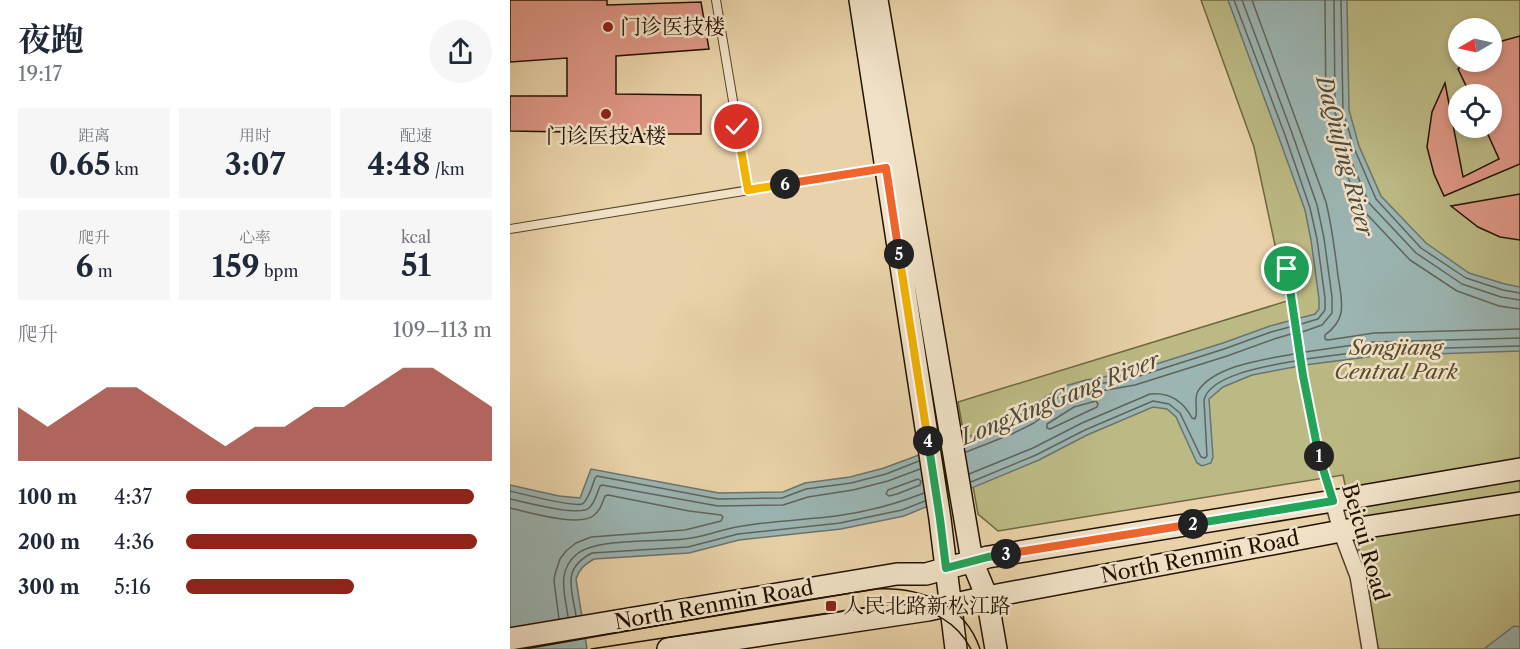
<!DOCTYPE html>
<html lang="zh">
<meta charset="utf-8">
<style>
:root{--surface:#fff;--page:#f6f6f7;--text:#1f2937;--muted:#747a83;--accent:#8f2418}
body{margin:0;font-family:"Libre Caslon Text","Noto Serif SC",serif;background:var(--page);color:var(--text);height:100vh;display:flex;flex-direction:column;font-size:22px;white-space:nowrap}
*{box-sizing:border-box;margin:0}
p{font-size:20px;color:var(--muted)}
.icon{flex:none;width:33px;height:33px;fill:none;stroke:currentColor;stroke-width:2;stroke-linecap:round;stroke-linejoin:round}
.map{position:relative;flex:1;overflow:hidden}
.details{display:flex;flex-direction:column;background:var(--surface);width:510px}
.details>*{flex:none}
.needle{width:39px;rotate:261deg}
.tools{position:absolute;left:938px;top:18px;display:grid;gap:12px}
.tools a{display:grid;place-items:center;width:54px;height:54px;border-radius:50%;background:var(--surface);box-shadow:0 3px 9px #0003;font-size:30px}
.pin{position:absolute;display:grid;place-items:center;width:51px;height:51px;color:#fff;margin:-26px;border:3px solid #fff;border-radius:50%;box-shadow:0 2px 6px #0007}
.km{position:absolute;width:30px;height:30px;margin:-15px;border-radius:50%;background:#222;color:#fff;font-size:16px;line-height:30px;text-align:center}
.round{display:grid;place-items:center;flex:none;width:63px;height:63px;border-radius:32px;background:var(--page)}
.head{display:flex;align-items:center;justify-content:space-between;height:102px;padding:0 18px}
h1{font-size:33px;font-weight:700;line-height:45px}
.metrics{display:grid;grid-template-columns:repeat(3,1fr);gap:9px;height:102px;padding:6px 18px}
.metrics div{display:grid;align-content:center;border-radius:0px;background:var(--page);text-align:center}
.metrics b{font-size:30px;font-weight:700}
.metrics small{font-size:16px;font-weight:400}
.metrics p{font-size:16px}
.chart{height:168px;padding:12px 18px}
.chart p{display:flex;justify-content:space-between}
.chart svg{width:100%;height:108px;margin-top:6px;fill:var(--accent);opacity:.7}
ul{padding:0 18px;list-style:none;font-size:20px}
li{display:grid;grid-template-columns:96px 72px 1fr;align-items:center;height:45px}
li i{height:15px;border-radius:8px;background:var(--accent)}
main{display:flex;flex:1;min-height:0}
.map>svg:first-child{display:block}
</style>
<main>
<section class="details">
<div class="head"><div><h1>夜跑</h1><p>19:17</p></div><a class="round"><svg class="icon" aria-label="share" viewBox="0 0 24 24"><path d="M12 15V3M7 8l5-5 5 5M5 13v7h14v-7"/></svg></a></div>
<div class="metrics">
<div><p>距离</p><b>0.65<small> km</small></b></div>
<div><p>用时</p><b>3:07</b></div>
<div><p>配速</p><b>4:48<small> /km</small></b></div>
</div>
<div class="metrics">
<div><p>爬升</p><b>6<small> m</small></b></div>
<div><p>心率</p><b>159<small> bpm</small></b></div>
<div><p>kcal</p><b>51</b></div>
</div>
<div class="chart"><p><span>爬升</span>109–113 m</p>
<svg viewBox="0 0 160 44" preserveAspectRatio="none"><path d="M0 44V22L10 30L20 22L30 14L40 14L50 22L60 30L70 38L80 30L90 30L100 22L110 22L120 14L130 6L140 6L150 14L160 22V44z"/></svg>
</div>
<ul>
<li><b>100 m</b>4:37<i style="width:94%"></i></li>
<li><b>200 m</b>4:36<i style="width:95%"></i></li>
<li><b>300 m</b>5:16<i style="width:55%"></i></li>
</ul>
</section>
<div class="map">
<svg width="1010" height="649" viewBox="0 0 1010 649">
<rect width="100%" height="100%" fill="#e9d2a9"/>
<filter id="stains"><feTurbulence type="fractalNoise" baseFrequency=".00333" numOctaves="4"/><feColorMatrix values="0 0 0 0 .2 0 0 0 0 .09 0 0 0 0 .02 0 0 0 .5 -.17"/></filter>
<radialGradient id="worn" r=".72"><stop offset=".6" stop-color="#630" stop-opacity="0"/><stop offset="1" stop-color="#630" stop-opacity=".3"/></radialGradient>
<!-- green -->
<path fill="#bcba84" stroke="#706642" stroke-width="1.5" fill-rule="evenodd" d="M 691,0 L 1010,0 L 1010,649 L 868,649 L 859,597 L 833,475 L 488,531 L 468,514 L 448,402 L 777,301 L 744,147 ZM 948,28 L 981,28 L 981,62 L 948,62 ZM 948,94 L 981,94 L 981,128 L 948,128 Z"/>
<!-- water -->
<path fill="#9bb5b3" stroke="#6b746b" stroke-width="1.5" d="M 718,0 L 837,0 L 839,110 L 849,146 L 871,196 L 916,243 L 959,273 L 995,284 L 1010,287 L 1010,351 L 865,356 L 795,365 L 742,375 L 713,387 L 699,399 L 703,457 L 701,463 L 692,466 L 687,463 L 666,417 L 657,409 L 643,407 L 577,435 L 529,460 L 394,516 L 331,529 L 229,540 L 179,553 L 84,559 C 75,564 69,569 66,579 L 77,649 L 0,649 L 0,485 L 49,496 L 70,498 L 81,469 L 209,493 L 273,492 L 295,483 L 340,477 L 374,468 L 495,423 L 517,411 L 537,396 L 555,386 L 576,380 L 621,372 L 713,343 L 760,326 L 805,314 L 809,309 L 809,299 L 801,240 L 795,210 L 769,138 Z
M 1004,626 L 1010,627 L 1010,649 L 974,649 Z"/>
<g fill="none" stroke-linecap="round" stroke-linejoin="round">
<!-- shore -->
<path stroke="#5f645a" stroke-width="1.5" d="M 724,0 L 775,135 L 800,208 L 807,239 L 815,298 L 815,310 L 808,319 L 791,324
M 732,0 L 782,133 L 807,205 L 814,238 L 822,297 L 822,313 L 812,325 L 792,332
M 742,0 L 816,202 C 822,227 825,251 828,276 C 830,288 833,301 831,313 C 829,322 822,330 815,335 L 815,339 L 818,340 L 864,333 L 1010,329
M 815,0 L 816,114 L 828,154 L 851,208 L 900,260 L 947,291 L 989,306 L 1010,309
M 824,0 L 825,112 L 837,151 L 859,203 L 906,253 L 952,284 L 991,297 L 1010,300
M 831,0 L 833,111 L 844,148 L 866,199 L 911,248 L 956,278 L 993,290 L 1010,293
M 795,352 L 864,342 L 1010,338
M 796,359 L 864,350 L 1010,346
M 586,401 L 588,404 L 587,407 L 540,429 L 537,428 L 537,424 L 564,407 Z
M 454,444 L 498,428 L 520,416 L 540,402 L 557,392 L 577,386 L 623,378 L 714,349 L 761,332 L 780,327
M 456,452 L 502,434 L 524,423 L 544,408 L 560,399 L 579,393 L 625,385 L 717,356 L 764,339 L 781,334
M 459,474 L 523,448 L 572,423 L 640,394 C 659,392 673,401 682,418 L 685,419 C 689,411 683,400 688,391 C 705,365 757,359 784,354
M 408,479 L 411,481 L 410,485 L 387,494 L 379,496 L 376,494 L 378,490 Z
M 461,482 L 526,455 L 575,430 L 643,401 L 659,404 L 670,413 L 691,457 L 695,458 L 697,456 L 694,400 C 700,374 763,365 785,361
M 0,491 C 12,494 63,507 72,504 C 78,501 83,484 85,478 L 87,476 L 208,499 L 272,498 L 296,489 L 341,483 L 376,474 L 409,461
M 0,499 C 15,502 69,517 79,508 C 85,503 87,493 90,486 L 92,485 L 208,506 L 273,505 L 298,497 L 343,490 L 378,481 L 410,469
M 0,508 C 18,512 68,527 83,516 C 90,511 92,504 95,496 L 98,495 L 179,511 L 211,515 L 213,517 L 211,521 L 175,530 L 81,537 L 66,543 L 56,551 L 50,559 L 45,574 L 44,581 L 49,619
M 66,616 C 62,588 51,569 82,553 L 178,547 L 228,534 L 330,523 L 392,510 L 415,501
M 58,617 C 55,594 46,571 67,554 C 86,538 148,542 174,539 C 192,538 209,530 227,527 C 259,521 293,520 326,516 C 356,512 386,504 414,493"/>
</g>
<!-- building -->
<path fill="#e09887" stroke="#231200" stroke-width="1.5" d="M 0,0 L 97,0 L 97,5 L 191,2 L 199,49 L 106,56 L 106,94 L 191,95 L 191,134 L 104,134 L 104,144 L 55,143 L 56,132 L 0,131 L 0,96 L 57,96 L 57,58 L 0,62 Z
M 1010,36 L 1010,164 L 934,196 L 924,174 L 917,147 L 922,112 L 935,83 L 953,177 L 989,159 L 975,128 L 981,128 L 981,94 L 960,94 L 948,69 L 955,62 L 981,62 L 981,44 Z
M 1010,194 L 1010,240 L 990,237 L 968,227 L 941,206 Z"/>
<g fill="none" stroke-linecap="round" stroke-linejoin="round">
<defs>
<path id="lane" d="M 206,0 L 238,190
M 0,229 L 375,168
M 777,269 L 793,376 L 811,465 L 823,500"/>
<path id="street" d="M 823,501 L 831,531 L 848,576 L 860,649"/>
<path id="secondary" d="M 350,0 L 430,519 L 446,649
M 367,0 L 462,561 L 477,597 L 486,649
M 0,639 L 387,574 L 416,574 L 478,557 L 823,501 L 1010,469
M 158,649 L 418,610 L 477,597 L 831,531 L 1010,503"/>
</defs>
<!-- lane casing -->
<use href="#lane" stroke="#54422a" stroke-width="10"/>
<!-- street casing -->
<use href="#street" stroke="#54422a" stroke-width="18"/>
<!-- secondary casing -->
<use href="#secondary" stroke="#231200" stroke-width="24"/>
<!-- lane -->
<use href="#lane" stroke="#f1e2c7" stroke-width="8"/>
<!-- street -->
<use href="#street" stroke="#f1e2c7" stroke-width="15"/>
<!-- secondary -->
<use href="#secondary" stroke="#f1e2c7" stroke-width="21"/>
<!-- tram -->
<path stroke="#231200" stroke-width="1.5" d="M 15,649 L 265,605 L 367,589 C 411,587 455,604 470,649
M 81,649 L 385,603 C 416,607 446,620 461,649"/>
</g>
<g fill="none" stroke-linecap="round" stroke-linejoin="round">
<defs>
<path id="split-1" d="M 777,269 L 793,376 L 809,456"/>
<path id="split-2" d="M 683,524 L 823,501 L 809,456"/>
<path id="split-3" d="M 496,554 L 683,524"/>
<path id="split-4" d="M 418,441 L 430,519 L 436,568 L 478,557 L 496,554"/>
<path id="split-5" d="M 389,254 L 418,441"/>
<path id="split-6" d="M 275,184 L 376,168 L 389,254"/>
<path id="split-7" d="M 227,127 L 238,190 L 275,184"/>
</defs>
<!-- split-1 casing -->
<use href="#split-1" stroke="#fff" stroke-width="12"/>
<!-- split-2 casing -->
<use href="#split-2" stroke="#fff" stroke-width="12"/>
<!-- split-3 casing -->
<use href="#split-3" stroke="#fff" stroke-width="12"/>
<!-- split-4 casing -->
<use href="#split-4" stroke="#fff" stroke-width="12"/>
<!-- split-5 casing -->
<use href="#split-5" stroke="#fff" stroke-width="12"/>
<!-- split-6 casing -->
<use href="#split-6" stroke="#fff" stroke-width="12"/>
<!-- split-7 casing -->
<use href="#split-7" stroke="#fff" stroke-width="12"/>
<!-- split-1 -->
<use href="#split-1" stroke="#22a559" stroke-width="8"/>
<!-- split-2 -->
<use href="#split-2" stroke="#22a559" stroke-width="8"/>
<!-- split-3 -->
<use href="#split-3" stroke="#f0652b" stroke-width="8"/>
<!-- split-4 -->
<use href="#split-4" stroke="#22a559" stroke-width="8"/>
<!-- split-5 -->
<use href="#split-5" stroke="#f5b400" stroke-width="8"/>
<!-- split-6 -->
<use href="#split-6" stroke="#f0652b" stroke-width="8"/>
<!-- split-7 -->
<use href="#split-7" stroke="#f5b400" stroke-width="8"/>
</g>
<!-- markers -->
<g fill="#8f2418" stroke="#f1e2c7" stroke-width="2">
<circle cx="98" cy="27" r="6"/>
<circle cx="96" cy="114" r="6"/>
<rect x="315" y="600" width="12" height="12" rx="3"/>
</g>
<g text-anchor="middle" stroke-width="5" stroke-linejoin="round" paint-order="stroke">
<!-- poi labels -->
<g font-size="21" fill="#231200" stroke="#f1e2c7" text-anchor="start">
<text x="110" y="34">门诊医技楼</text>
<text x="96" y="143" text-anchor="middle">门诊医技A楼</text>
<text x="333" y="613">人民北路新松江路</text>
</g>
<!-- park labels -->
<g font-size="21" font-style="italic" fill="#594d2e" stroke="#f1e2c7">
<text x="886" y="355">Songjiang<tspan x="886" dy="24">Central Park</tspan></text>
</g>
<!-- street labels -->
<g font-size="21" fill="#231200" stroke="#f1e2c7">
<text transform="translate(855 542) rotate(74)" y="7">Beicui Road</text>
<text transform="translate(690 557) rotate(-11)" y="7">North Renmin Road</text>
<text transform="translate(204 605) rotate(-10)" y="7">North Renmin Road</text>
</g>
<!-- water labels -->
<g font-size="22" font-style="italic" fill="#4d4b3f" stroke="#f1e2c7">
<text transform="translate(835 156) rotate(75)" y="8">DaQiuJing River</text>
<text transform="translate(550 398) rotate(-22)" y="8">LongXingGang River</text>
</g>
</g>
<rect width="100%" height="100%" filter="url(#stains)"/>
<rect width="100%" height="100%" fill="url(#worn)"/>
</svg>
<div class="tools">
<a><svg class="needle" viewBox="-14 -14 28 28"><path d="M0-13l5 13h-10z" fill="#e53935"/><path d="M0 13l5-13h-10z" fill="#747a83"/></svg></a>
<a><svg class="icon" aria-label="locate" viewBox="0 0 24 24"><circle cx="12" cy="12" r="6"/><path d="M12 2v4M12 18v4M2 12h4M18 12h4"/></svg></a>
</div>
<div class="pin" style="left:777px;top:269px;background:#1e9e55"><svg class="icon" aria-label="arrive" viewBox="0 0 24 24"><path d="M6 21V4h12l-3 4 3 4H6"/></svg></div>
<div class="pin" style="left:227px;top:127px;background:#d93025"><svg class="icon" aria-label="check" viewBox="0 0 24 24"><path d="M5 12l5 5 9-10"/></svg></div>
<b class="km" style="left:809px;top:456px">1</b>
<b class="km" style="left:683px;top:524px">2</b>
<b class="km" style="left:496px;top:554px">3</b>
<b class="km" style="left:418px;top:441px">4</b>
<b class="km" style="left:389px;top:254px">5</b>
<b class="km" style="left:275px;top:184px">6</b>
</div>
</main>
